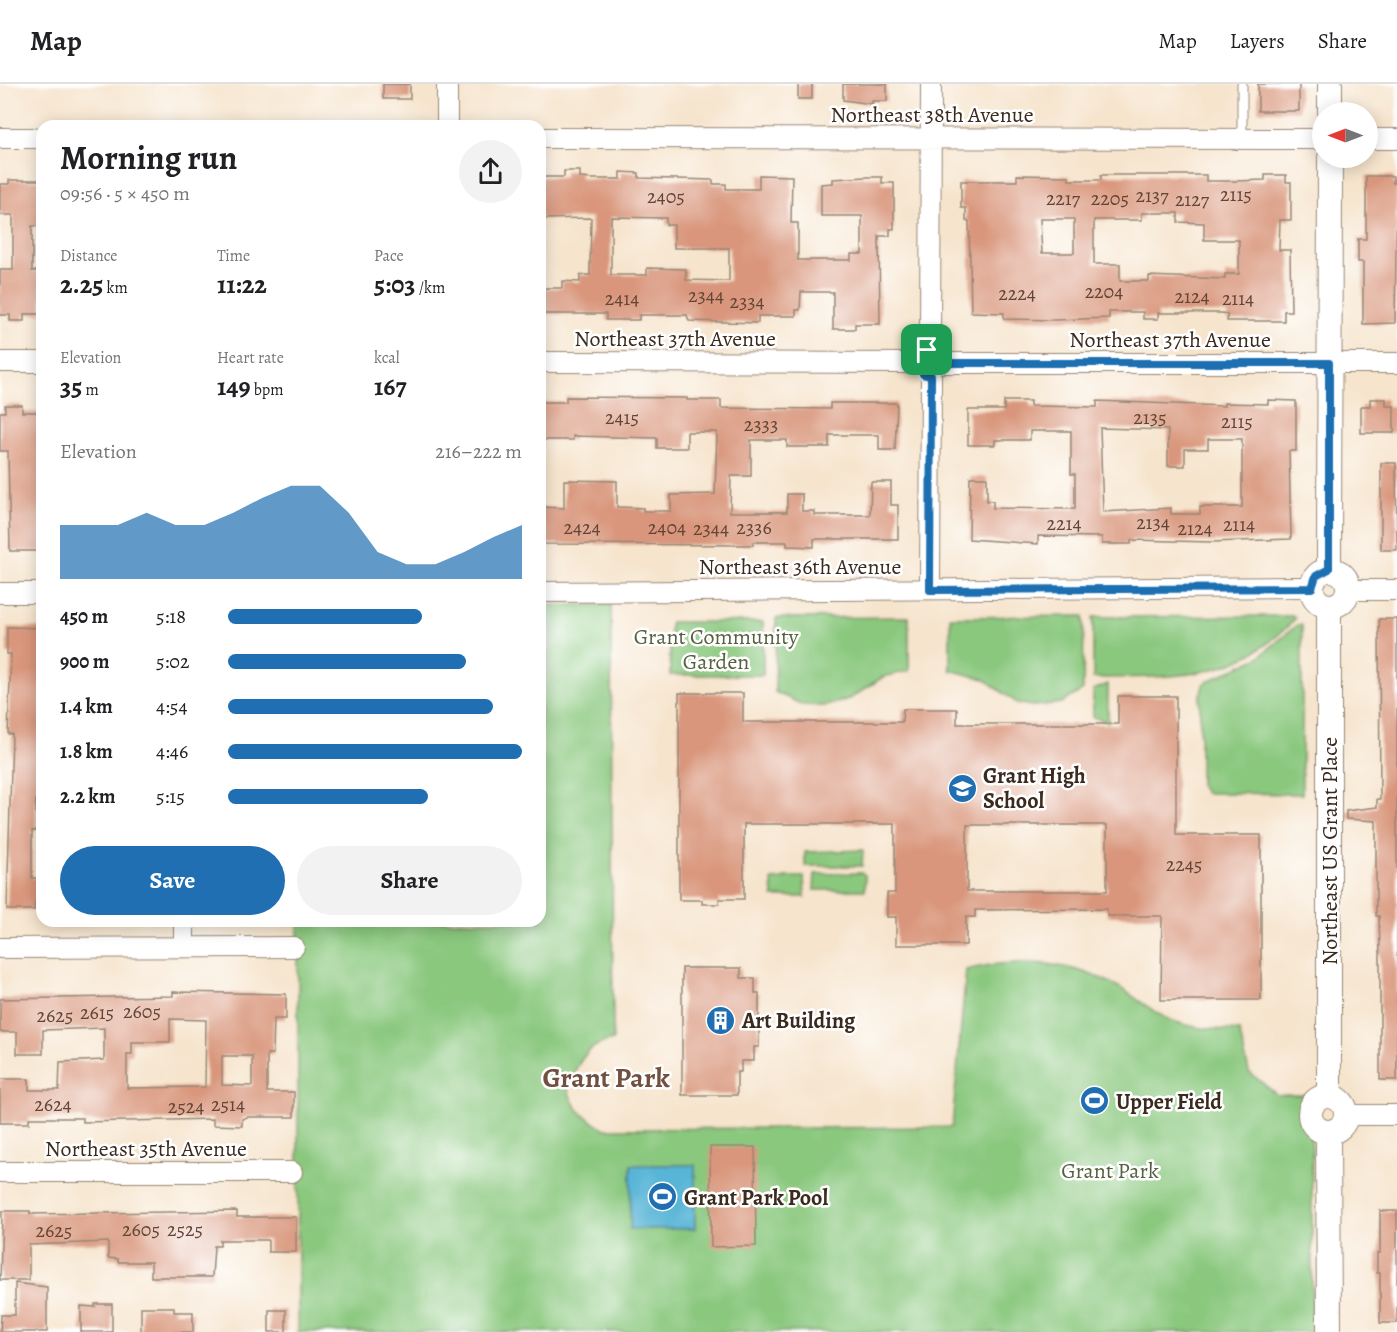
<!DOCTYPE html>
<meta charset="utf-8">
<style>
:root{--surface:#fff;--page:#f2f2f2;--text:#202124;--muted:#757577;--line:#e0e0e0;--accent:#1f6fb2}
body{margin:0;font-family:Alegreya,serif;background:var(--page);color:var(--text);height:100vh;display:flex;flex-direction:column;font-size:22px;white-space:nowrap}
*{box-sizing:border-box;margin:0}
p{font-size:20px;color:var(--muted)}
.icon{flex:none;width:33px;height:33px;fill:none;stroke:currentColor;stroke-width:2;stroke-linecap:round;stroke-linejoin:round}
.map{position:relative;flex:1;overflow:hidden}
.side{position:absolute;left:36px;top:36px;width:510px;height:807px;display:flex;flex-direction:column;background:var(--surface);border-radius:18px;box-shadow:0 3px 15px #0003}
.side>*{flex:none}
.needle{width:39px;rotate:270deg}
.tools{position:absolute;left:1312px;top:18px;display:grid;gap:12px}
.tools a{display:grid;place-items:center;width:66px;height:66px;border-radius:50%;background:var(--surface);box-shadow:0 3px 15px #0003;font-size:30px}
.pin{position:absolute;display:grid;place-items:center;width:51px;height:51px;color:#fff;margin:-26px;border-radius:12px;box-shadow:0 3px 9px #0006}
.round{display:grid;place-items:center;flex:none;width:63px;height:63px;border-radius:32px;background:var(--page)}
.summary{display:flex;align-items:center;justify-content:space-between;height:102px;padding:0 24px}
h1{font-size:33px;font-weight:700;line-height:45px}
.metrics{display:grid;grid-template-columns:repeat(3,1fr);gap:9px;height:102px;padding:6px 24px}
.metrics div{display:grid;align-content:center}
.metrics b{font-size:26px;font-weight:700}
.metrics small{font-size:16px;font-weight:400}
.metrics p{font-size:16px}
.chart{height:168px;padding:12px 24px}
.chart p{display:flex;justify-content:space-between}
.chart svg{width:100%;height:108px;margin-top:6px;fill:var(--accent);opacity:.7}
.button{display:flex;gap:12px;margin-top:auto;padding:12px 24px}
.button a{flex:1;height:69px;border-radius:36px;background:var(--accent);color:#fff;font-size:24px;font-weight:700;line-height:69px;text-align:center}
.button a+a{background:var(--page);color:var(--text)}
ul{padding:0 24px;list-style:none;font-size:20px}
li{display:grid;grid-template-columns:96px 72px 1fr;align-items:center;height:45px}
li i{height:15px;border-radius:8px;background:var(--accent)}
header{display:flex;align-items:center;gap:36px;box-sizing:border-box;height:84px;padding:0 30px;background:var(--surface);border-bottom:2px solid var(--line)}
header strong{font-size:28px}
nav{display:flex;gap:33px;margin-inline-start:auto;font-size:21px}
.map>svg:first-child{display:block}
</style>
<header>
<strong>Map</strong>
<nav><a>Map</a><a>Layers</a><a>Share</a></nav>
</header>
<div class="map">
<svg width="1397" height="1248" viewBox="0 0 1397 1248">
<rect width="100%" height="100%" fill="#fff"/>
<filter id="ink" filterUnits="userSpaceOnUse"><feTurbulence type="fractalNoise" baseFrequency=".0167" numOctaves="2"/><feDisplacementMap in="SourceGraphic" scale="12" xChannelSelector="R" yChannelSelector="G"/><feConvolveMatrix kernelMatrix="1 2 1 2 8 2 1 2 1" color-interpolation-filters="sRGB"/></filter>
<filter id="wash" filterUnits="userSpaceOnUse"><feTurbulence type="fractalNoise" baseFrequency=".008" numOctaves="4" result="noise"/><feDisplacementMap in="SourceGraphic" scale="24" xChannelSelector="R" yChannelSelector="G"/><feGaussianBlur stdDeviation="1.35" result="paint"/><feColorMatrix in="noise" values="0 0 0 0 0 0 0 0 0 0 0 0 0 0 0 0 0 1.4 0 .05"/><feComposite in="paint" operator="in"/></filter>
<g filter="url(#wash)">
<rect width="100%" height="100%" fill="#f6e4cc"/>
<!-- green -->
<path fill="#8ac87e" stroke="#62794e" stroke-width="1.5" d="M 540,521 L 611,521 L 613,956 C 583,962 582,977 567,1000 C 571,1024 584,1033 605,1045 L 952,1043 L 966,886 C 1015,873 1067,877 1113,900 C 1133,910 1151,928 1171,936 C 1191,945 1218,945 1239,947 L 1249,988 L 1277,1011 L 1309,1011 L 1303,1026 L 1312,1060 L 1312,1248 L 298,1248 L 298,837 L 540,837 Z
M 1084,532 L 1083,606 L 1062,619 L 1033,622 L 1017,619 L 984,595 L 950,586 L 950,533 Z
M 1293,532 L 1295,535 C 1236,598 1172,593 1093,594 L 1093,533 Z
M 909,533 L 909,587 L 883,593 L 851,614 L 826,622 L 803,621 L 775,608 L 776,534 Z
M 670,538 L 763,538 L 763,591 L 670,591 Z
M 1297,541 L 1302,541 L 1302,710 L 1205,709 L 1200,701 L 1200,611 L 1204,599 L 1259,573 Z
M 1108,600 L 1108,638 L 1093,633 L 1093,606 Z
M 863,766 L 862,782 L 805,782 L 805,768 Z
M 862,789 L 865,791 L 865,806 L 814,806 L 815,790 Z
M 784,793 L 804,793 L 805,813 L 773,813 L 772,796 L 784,795 Z"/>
<!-- water -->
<path fill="#59b5d7" stroke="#4a707a" stroke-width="1.5" d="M 631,1081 L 695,1081 L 695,1145 L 630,1145 Z"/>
<g id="blocks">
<!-- building -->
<path fill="#d9967c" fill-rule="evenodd" d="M 383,0 L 410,0 L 410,15 L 383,15 Z
M 798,0 L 812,0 L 812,15 L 798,15 Z
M 843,0 L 887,0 L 887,17 L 872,17 L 872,20 L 843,16 Z
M 1258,0 L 1299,0 L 1299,27 L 1258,27 Z
M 564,87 L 580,87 L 580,94 L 592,95 L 621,95 L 621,88 L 639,89 L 639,94 L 713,96 L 713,100 L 726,100 L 726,105 L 759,105 L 759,91 L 792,92 L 791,139 L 798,139 L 798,176 L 851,176 L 851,170 L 862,170 L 862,132 L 821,132 L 821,100 L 833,99 L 833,95 L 866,93 L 882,93 L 882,99 L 894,99 L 894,145 L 890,145 L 890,152 L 879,152 L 880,240 L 855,240 L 855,245 L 833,245 L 833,208 L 801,208 L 800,226 L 796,226 L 796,232 L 758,232 L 758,239 L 689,237 L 687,231 L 639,231 L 639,236 L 606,236 L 606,230 L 540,230 L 540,204 L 562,204 L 562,197 L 580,198 L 580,191 L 590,191 L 591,134 L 540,135 L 540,93 L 564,93 ZM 611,133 L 666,134 L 666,141 L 674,141 L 674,164 L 729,164 L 729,197 L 686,196 L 686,185 L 647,184 L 647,191 L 611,191 Z
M 1017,91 L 1069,92 L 1069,96 L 1101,96 L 1101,91 L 1206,91 L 1206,97 L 1236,97 L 1265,96 L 1265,91 L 1286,91 L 1286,98 L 1291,98 L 1291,136 L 1280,136 L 1279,166 L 1290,166 L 1291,227 L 1284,227 L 1284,237 L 1227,237 L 1227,230 L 1221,229 L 1158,229 L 1158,235 L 1143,235 L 1143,228 L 1109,228 L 1109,234 L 1055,236 L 1004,235 L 1004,229 L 971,228 L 969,137 L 966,137 L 966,124 L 961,124 L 961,97 L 1017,97 ZM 1142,129 L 1178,129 L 1178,138 L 1204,139 L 1204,156 L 1239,156 L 1239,190 L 1225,190 L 1225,195 L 1149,192 L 1149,197 L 1120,197 L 1120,180 L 1094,180 L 1094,136 L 1142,136 ZM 1040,135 L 1074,135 L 1074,169 L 1042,169 Z
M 1366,92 L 1393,92 L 1393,99 L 1397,99 L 1395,239 L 1363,240 L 1363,178 L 1358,178 L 1358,155 L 1366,155 Z
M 9,96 L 42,96 L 42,142 L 32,142 L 32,187 L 42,187 L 42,230 L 24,230 L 24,237 L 10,237 L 10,231 L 0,231 L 0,186 L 13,186 L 13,131 L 0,131 L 0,100 L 9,100 Z
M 566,313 L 687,314 L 687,316 L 721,316 L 721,324 L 830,325 L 830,319 L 897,319 L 895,366 L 879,366 L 879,351 L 829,351 L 829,363 L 787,363 L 787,356 L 751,356 L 751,392 L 731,392 L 730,428 L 787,428 L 787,410 L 802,410 L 802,427 L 814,427 L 814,431 L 870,431 L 871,398 L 891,398 L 891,421 L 898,421 L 898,455 L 814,455 L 814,463 L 787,462 L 787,458 L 753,458 L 753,461 L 540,460 L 540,423 L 564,424 L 564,396 L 617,397 L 617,423 L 643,424 L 643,427 L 671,427 L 671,411 L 715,410 L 717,348 L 687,348 L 687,364 L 657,364 L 657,354 L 573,352 L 573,356 L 540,356 L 540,318 L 566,318 Z
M 1370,315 L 1386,315 L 1386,322 L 1394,322 L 1394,349 L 1361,349 L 1361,322 L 1370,322 Z
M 1268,316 L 1296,317 L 1296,367 L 1289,367 L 1291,455 L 1212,458 L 1131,456 L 1131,460 L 1102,460 L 1102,453 L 1038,452 L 1038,460 L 969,455 L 970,393 L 987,393 L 987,417 L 993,417 L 993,424 L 1075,425 L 1075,390 L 1071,390 L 1071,347 L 1030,347 L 1030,356 L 995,356 L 995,361 L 968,361 L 968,326 L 1004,326 L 1004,317 L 1030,317 L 1030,322 L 1097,323 L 1097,317 L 1224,322 L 1224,319 L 1268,320 ZM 1100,344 L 1168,346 L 1168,382 L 1185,382 L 1185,365 L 1208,365 L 1208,355 L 1242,355 L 1242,423 L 1200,423 L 1200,430 L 1171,430 L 1171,424 L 1103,428 Z
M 5,321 L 22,321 L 22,328 L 42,328 L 42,467 L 10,467 L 8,367 L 0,367 L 0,328 L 5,328 Z
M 1381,379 L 1396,379 L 1397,466 L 1381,466 Z
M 1379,535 L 1397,535 L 1397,996 L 1380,996 L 1380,870 L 1379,832 L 1376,832 L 1376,737 L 1346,735 L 1346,727 L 1377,723 L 1377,715 L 1380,715 Z
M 7,543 L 42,544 L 42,716 L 36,716 L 36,747 L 32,747 L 32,794 L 42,794 L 42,818 L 35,818 L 35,826 L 7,826 L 12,650 L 8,650 L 11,570 L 7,570 Z
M 679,609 L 743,609 L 743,638 L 902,638 L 903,625 L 957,625 L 957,640 L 1118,640 L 1118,612 L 1176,612 L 1176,751 L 1261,751 L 1261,916 L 1161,916 L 1162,832 L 1107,832 L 1107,825 L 975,826 L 975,833 L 966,833 L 966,861 L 896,861 L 896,833 L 887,833 L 887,809 L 895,809 L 895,740 L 744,740 L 744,815 L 719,815 L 719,820 L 702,820 L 702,816 L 679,816 ZM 967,741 L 1107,741 L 1107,807 L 967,807 Z
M 682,884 L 741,884 L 741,894 L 755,894 L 755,909 L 759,909 L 759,963 L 754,963 L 754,977 L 741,977 L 741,988 L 737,988 L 737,1011 L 682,1011 Z
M 173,908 L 286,910 L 286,935 L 274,935 L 273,970 L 267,970 L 267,1008 L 294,1008 L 294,1033 L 247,1033 L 242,1035 L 242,1042 L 213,1041 L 213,1035 L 83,1038 L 83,1034 L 29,1034 L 29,1039 L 0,1039 L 0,995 L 29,995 L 29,1006 L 59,1006 L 60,978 L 104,976 L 104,944 L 43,946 L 43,970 L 17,970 L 17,948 L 0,948 L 0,915 L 173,912 ZM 170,935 L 206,936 L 205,1003 L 127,1004 L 127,970 L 132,970 L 132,958 L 170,958 ZM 222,972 L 252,972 L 252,1002 L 222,1001 Z
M 710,1063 L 755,1063 L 756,1162 L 711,1163 Z
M 2,1127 L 30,1127 L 30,1130 L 237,1127 L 237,1133 L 296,1133 L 296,1168 L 268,1168 L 268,1156 L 220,1156 L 220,1162 L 214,1162 L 212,1193 L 151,1193 L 151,1178 L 118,1178 L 118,1175 L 108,1174 L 108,1158 L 29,1161 L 29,1196 L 0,1196 Z
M 1380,1127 L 1397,1127 L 1397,1239 L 1380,1239 L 1380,1189 L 1377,1189 L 1377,1169 L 1380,1169 Z
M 15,1199 L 47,1203 L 47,1248 L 0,1248 L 1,1231 L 15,1231 Z
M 95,1220 L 112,1220 L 112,1248 L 81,1248 L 81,1222 L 95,1223 Z
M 141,1223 L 174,1223 L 174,1228 L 193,1228 L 193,1248 L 141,1248 Z
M 269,1226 L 286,1226 L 286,1248 L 269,1248 Z"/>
</g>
</g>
<g filter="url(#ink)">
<use href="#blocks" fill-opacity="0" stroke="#988775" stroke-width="1.5"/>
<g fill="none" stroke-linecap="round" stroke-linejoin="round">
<defs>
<path id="service" d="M 1242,0 L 1242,54"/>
<path id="minor" d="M 447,0 L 447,42
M 0,54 L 42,54
M 540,54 L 1323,55
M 1368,55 L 1397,55
M 930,265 L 931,0
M 0,278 L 42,278
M 540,278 L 917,279
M 944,279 L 1397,279
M 930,505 L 931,292
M 1348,506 L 1397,506
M 540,508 L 1312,503
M 0,509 L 42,509
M 184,837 L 184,863
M 0,864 L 294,863
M 1347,1031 L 1397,1031
M 0,1088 L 292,1088"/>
<path id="tertiary" d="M 1330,0 L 1330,28
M 1329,485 L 1330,74
M1312 504a18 18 0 1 1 36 0a18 18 0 1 1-36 0Z
M1310 1030a18 18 0 1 1 36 0a18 18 0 1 1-36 0Z
M 1329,1012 L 1329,522
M 1328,1049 L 1329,1248"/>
</defs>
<!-- service casing -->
<use href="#service" stroke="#988775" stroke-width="11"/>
<!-- minor casing -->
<use href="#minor" stroke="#988775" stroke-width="22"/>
<!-- tertiary casing -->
<use href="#tertiary" stroke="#988775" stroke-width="26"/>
<!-- service -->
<use href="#service" stroke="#fff" stroke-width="9"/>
<!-- minor -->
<use href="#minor" stroke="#fff" stroke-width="20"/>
<!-- tertiary -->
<use href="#tertiary" stroke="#fff" stroke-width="24"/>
</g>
</g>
<g fill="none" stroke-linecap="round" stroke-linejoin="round" filter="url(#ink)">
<defs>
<path id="route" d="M 927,266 L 938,268 L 944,279 L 1329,279 L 1329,485 L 1316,492 L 1312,504 L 930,506 L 931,292 L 923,290 L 917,280 L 920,271 Z"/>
</defs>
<!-- route casing -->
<use href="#route" stroke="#fff" stroke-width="12"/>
<!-- route -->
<use href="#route" stroke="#1f6fb2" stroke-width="8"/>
</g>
<!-- icons -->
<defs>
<symbol id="school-disc" viewBox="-11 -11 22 22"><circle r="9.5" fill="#1f6fb2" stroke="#fff"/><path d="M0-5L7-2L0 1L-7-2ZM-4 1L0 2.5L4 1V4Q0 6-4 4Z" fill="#fff"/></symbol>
<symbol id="building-disc" viewBox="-11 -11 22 22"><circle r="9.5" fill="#1f6fb2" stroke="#fff"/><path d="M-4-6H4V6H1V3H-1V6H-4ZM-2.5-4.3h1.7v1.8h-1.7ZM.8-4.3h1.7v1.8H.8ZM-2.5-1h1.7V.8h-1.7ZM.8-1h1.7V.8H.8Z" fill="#fff"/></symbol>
<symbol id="stadium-disc" viewBox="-11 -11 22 22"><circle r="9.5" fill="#1f6fb2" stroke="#fff"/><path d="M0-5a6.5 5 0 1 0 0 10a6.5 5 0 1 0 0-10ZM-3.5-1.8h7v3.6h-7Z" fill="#fff"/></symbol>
</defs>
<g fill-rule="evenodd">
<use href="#school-disc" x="946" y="688" width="33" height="33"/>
<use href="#building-disc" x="704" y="920" width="33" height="33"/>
<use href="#stadium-disc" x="1078" y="1000" width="33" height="33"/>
<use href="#stadium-disc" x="646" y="1096" width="33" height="33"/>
</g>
<g text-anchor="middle" stroke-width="5" stroke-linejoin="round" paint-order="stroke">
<!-- number labels -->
<g font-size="20" fill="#624536">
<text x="1236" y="117">2115</text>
<text x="1152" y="118">2137</text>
<text x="666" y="119">2405</text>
<text x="1063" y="121">2217</text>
<text x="1110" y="121">2205</text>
<text x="1192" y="122">2127</text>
<text x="1104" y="214">2204</text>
<text x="1017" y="216">2224</text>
<text x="706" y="218">2344</text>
<text x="1192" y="219">2124</text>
<text x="622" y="221">2414</text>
<text x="1238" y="221">2114</text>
<text x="747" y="224">2334</text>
<text x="622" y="340">2415</text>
<text x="1150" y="340">2135</text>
<text x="1237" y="344">2115</text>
<text x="761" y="347">2333</text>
<text x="1153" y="445">2134</text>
<text x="1064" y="446">2214</text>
<text x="1239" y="447">2114</text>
<text x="582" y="450">2424</text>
<text x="667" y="450">2404</text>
<text x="754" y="450">2336</text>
<text x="711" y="451">2344</text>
<text x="1195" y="451">2124</text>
<text x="1184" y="787">2245</text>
<text x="142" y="934">2605</text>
<text x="97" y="935">2615</text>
<text x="55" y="938">2625</text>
<text x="53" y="1027">2624</text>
<text x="228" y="1027">2514</text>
<text x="186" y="1029">2524</text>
<text x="141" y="1152">2605</text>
<text x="185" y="1152">2525</text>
<text x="54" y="1153">2625</text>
</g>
<!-- street labels -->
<g font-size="22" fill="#3b2a1e" stroke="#fff">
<text x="932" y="38">Northeast 38th Avenue</text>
<text x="675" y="262">Northeast 37th Avenue</text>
<text x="1170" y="263">Northeast 37th Avenue</text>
<text x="800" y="490">Northeast 36th Avenue</text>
<text transform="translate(1329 767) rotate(-90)" y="8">Northeast US Grant Place</text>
<text x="146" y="1072">Northeast 35th Avenue</text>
</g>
<!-- park labels -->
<g font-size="22" fill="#576140" stroke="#fff">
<text x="716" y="560">Grant Community<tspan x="716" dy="25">Garden</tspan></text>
<text x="1110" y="1094">Grant Park</text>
</g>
<!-- poi labels -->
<g font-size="22" font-weight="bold" fill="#3b2a1e" stroke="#fff" text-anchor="start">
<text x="983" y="699">Grant High<tspan x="983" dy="25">School</tspan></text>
<text x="742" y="944">Art Building</text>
<text x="1116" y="1025">Upper Field</text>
<text x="684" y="1121">Grant Park Pool</text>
</g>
<!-- district labels -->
<g font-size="28" font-weight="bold" fill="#72503f" stroke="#fff">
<text x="606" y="1003">Grant Park</text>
</g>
</g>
</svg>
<div class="tools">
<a><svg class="needle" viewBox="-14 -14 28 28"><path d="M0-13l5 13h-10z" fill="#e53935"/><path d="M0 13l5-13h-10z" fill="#757577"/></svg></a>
</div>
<div class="pin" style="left:927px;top:266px;background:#1e9e55"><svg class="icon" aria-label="arrive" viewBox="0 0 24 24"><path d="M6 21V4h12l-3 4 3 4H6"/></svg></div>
<section class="side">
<div class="summary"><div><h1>Morning run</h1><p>09:56 · 5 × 450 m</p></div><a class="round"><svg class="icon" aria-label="share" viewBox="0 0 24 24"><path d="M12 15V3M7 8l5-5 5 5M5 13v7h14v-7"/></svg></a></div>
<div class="metrics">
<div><p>Distance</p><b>2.25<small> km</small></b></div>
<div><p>Time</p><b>11:22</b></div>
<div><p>Pace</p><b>5:03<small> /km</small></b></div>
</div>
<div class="metrics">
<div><p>Elevation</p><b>35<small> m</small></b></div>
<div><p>Heart rate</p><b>149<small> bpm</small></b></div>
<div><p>kcal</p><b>167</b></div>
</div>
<div class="chart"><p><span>Elevation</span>216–222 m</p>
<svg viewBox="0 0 160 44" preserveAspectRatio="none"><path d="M0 44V22L10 22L20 22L30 17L40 22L50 22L60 17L70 11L80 6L90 6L100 17L110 33L120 38L130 38L140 33L150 27L160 22V44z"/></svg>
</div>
<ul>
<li><b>450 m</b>5:18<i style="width:66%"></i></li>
<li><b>900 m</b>5:02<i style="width:81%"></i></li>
<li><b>1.4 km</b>4:54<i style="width:90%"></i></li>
<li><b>1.8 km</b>4:46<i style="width:100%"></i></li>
<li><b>2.2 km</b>5:15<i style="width:68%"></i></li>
</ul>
<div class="button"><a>Save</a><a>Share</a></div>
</section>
</div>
